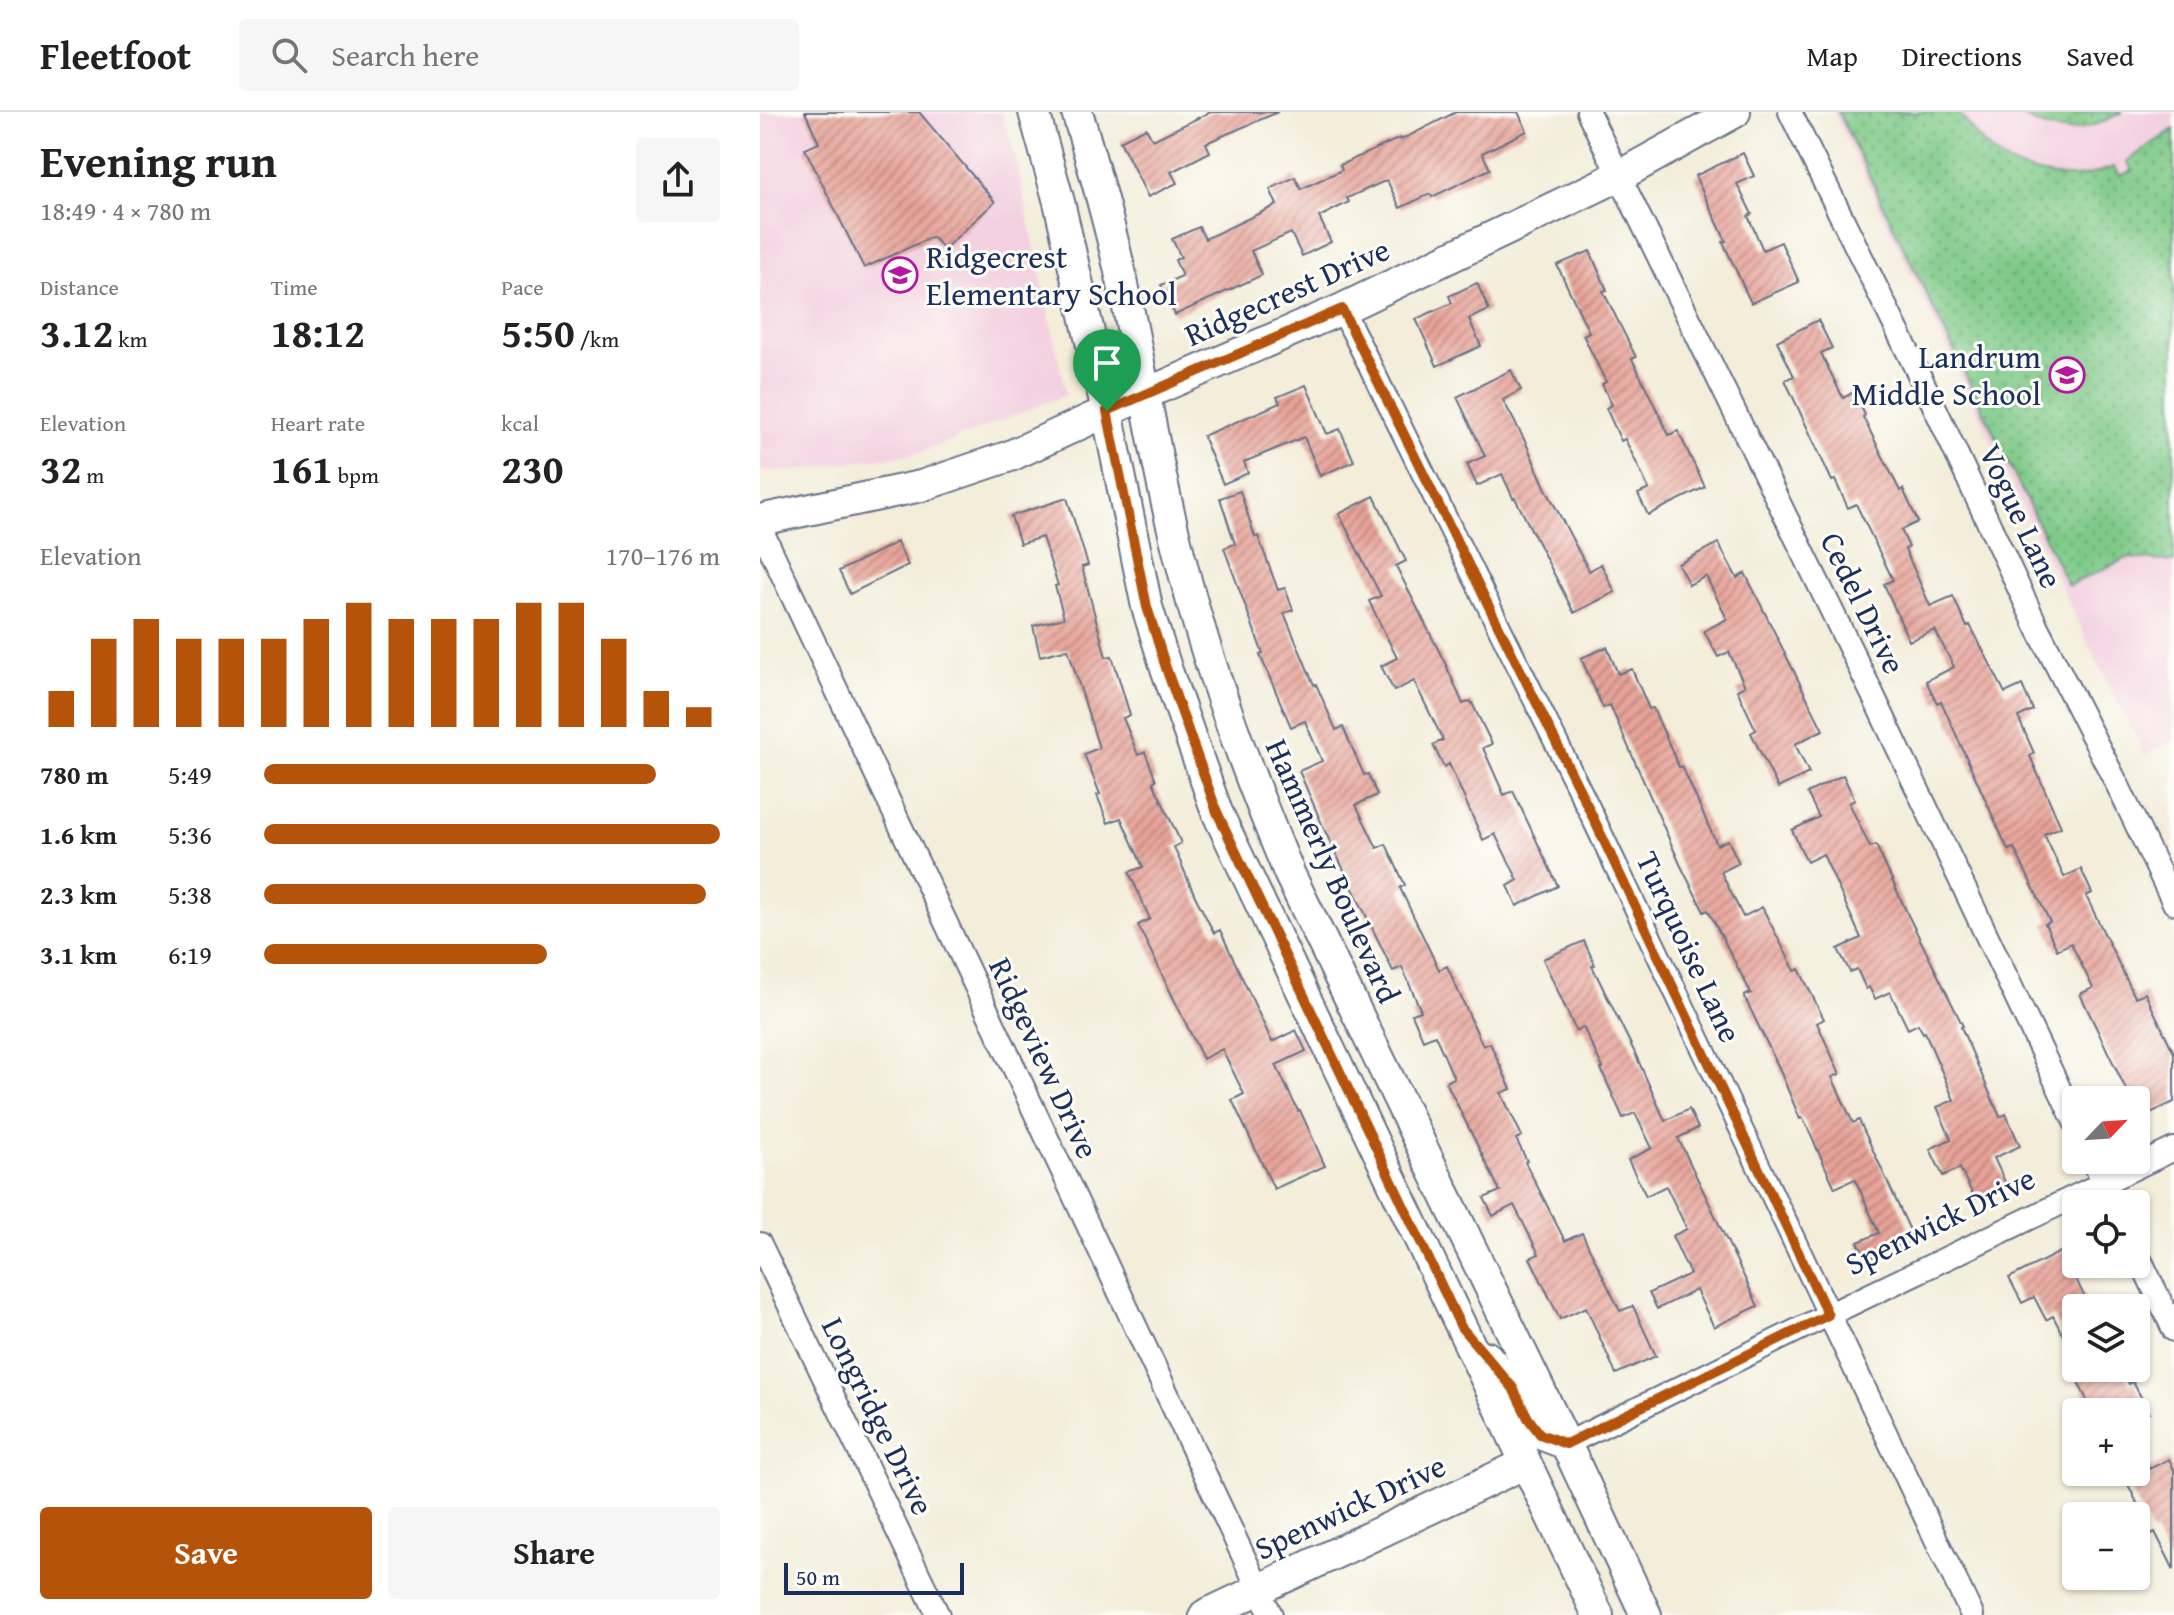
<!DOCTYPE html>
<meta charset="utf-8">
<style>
:root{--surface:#fff;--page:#f6f6f6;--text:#222;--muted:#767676;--line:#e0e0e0;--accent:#b45309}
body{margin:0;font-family:"Gentium Book Plus",serif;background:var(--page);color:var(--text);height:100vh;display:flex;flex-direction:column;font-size:30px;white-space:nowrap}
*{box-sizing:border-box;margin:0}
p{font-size:26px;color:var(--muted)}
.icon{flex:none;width:44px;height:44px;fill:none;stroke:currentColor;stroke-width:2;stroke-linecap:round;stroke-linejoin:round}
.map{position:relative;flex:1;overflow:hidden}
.details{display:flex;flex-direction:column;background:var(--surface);width:760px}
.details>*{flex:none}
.needle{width:52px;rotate:65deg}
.buttons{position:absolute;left:1302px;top:974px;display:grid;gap:16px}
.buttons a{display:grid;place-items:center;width:88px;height:88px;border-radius:8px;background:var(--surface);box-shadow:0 2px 6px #0004;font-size:40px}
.scale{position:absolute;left:24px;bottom:20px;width:180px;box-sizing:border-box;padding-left:8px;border:4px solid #1b2f5e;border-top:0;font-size:22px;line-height:28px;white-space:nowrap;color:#1b2f5e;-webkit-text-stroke:6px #fdfcf7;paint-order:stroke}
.pin{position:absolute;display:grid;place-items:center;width:68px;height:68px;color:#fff;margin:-82px -34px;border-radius:50% 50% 50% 0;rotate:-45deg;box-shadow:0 0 8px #0007}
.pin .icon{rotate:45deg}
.round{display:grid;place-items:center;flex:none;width:84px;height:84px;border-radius:8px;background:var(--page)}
.head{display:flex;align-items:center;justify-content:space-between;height:136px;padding:0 40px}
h1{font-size:44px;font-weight:700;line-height:60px}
.metrics{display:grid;grid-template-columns:repeat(3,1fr);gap:12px;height:136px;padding:8px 40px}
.metrics div{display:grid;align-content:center}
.metrics b{font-size:40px;font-weight:700}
.metrics small{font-size:22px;font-weight:400}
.metrics p{font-size:22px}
.chart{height:224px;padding:16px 40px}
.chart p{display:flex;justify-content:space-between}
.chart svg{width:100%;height:144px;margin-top:8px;stroke:var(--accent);stroke-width:6}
.button{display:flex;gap:16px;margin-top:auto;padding:16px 40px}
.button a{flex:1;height:92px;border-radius:8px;background:var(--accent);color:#fff;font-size:32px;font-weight:700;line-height:92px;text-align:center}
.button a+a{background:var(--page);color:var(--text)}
ul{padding:0 40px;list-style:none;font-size:26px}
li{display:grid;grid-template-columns:128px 96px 1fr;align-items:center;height:60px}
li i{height:20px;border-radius:10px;background:var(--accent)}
header{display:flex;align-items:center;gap:48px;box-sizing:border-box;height:112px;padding:0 40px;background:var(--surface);border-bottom:2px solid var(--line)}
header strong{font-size:38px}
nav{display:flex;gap:44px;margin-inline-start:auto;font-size:28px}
.search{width:560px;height:72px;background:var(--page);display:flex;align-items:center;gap:20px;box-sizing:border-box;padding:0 28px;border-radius:8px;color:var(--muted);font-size:30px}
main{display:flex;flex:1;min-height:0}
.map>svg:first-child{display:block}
</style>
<header>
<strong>Fleetfoot</strong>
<div class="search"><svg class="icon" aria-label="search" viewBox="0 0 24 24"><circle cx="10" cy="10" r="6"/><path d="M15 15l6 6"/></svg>Search here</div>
<nav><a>Map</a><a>Directions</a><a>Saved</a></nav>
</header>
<main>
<section class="details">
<div class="head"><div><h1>Evening run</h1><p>18:49 · 4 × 780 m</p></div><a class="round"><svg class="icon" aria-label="share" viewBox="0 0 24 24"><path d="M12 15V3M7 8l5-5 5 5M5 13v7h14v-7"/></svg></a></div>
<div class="metrics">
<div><p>Distance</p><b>3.12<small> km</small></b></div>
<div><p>Time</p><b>18:12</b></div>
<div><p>Pace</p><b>5:50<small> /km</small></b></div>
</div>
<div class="metrics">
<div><p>Elevation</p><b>32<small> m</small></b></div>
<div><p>Heart rate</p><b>161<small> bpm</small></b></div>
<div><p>kcal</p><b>230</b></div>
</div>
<div class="chart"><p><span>Elevation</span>170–176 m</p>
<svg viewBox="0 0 160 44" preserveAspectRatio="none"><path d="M5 44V33M15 44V17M25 44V11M35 44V17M45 44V17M55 44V17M65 44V11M75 44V6M85 44V11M95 44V11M105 44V11M115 44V6M125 44V6M135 44V17M145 44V33M155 44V38"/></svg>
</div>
<ul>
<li><b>780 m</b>5:49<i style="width:86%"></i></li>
<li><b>1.6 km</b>5:36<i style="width:100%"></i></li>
<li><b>2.3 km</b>5:38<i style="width:97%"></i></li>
<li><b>3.1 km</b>6:19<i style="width:62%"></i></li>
</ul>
<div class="button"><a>Save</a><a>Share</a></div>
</section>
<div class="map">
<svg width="1414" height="1503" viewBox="0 0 1414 1503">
<defs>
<pattern id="grass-dots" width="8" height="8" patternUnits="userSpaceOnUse" patternTransform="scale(2)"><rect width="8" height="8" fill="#7ec987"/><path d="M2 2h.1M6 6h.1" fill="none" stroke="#66a472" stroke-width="1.8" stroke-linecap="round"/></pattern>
<pattern id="building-hatch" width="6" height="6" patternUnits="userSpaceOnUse" patternTransform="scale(2)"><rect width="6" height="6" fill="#e7a398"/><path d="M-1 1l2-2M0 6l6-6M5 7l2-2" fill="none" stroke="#ba857f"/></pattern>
</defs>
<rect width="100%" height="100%" fill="#fdfcf7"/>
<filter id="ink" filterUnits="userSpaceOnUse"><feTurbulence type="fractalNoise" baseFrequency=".0125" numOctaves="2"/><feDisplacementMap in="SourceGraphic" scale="16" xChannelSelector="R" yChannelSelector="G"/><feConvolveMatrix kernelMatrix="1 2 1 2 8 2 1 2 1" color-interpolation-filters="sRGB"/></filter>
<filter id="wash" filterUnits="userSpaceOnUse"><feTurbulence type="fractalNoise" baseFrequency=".006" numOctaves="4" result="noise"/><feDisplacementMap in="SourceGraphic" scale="32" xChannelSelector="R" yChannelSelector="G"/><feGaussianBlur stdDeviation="1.8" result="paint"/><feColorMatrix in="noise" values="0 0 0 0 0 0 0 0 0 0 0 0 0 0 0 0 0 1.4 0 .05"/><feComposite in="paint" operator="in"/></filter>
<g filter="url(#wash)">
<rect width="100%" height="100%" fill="#f3edd9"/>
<!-- built -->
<path fill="#f3cfdf" d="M 0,0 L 241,0 L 255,43 L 306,283 L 159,341 L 30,359 L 0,359 Z
M 1073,0 L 1414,0 L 1414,629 L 1385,643 L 1342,560 Z"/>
<!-- grass -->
<path fill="url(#grass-dots)" stroke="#4c7c72" stroke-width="2" d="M 1078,0 L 1198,0 C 1210,16 1223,34 1240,46 C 1259,59 1301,68 1324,64 C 1334,62 1344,58 1354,55 L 1361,64 L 1372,58 L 1367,49 L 1414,17 L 1414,450 L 1367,446 L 1308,474 Z
M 1254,0 L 1363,0 C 1318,22 1299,27 1254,0 Z"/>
<g id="blocks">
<!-- building -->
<path fill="url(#building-hatch)" d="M 45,0 L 159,0 L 235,90 L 184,137 L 172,125 L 104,156 L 45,37 L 59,31 Z
M 450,0 L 518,0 L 446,31 L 450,40 L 411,60 L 417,71 L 388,85 L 360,29 L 386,16 L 393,28 Z
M 696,0 L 758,0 L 767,19 L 722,41 L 730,57 L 672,85 L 670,82 L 640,96 L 627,68 L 587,86 L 589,90 L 559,105 L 571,130 L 542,144 L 531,121 L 491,139 L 502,163 L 415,203 L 401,173 L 422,164 L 415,148 L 421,145 L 412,127 L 439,115 L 445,127 L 517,93 L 510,77 L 535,65 L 541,77 L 582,58 L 580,53 L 640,26 L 641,28 Z
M 983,41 L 994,64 L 977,72 L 992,102 L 988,104 L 1003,138 L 1021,130 L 1039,170 L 991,191 L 963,130 L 966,129 L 935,64 Z
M 830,139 L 847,178 L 843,179 L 876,245 L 872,247 L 909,323 L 918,319 L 945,375 L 888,403 L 878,382 L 889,377 L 865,327 L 861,329 L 846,296 L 852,293 L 842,272 L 846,270 L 823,223 L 829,220 L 797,153 Z
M 717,171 L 729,198 L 709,207 L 721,234 L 677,254 L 656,207 L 692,191 L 689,184 Z
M 1058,208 L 1072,236 L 1061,241 L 1083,286 L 1094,280 L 1105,303 L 1103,305 L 1140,379 L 1143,377 L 1158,410 L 1141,418 L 1149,435 L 1145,437 L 1170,494 L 1193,484 L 1207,515 L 1210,513 L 1245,581 L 1262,573 L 1273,598 L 1258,605 L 1274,641 L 1270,644 L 1301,715 L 1284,722 L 1304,765 L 1321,757 L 1332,781 L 1326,784 L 1375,885 L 1385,881 L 1414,941 L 1414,990 L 1380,1006 L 1376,999 L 1376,988 L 1371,988 L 1320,882 L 1333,876 L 1311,831 L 1297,838 L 1285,812 L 1290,810 L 1254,736 L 1248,738 L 1181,589 L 1177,591 L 1166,569 L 1194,555 L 1175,518 L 1149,529 L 1124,472 L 1133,468 L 1096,392 L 1088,396 L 1075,368 L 1072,369 L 1025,268 L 1034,264 L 1017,229 Z
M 751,258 L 761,278 L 743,288 L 765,329 L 785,375 L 829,459 L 841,452 L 855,480 L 814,501 L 755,386 L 753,386 L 742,362 L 717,374 L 707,352 L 725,344 L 697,285 Z
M 546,273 L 567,322 L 580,317 L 594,349 L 560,364 L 544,325 L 484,350 L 488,361 L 463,372 L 443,324 L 520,291 L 517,285 Z
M 480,379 L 495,425 L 498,424 L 518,478 L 525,476 L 533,498 L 524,501 L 554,573 L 556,572 L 576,618 L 583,615 L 604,663 L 608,662 L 617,683 L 596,693 L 617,736 L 626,732 L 645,773 L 640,776 L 679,858 L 687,854 L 723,934 L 730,931 L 751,977 L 741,981 L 762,1024 L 756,1027 L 767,1049 L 765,1050 L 805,1129 L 822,1121 L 860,1199 L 873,1194 L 896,1244 L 856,1262 L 826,1195 L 800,1207 L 770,1146 L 779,1142 L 754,1093 L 733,1104 L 724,1086 L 740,1079 L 686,970 L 694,966 L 675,923 L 663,928 L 652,902 L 661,899 L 642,855 L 633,859 L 565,719 L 539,659 L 562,649 L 545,609 L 531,615 L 500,543 L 503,542 L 464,436 L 475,432 L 460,386 Z
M 614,384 L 646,449 L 636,454 L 686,553 L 703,592 L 711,589 L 732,632 L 723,636 L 744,683 L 753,679 L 798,774 L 757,794 L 748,774 L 758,768 L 735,722 L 723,728 L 689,652 L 684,655 L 673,633 L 683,628 L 654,569 L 634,579 L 621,554 L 637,546 L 609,489 L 621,484 L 579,402 Z
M 307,386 L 328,453 L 322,455 L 346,545 L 352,544 L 370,603 L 363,606 L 378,643 L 385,640 L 396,668 L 393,670 L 421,731 L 414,735 L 435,784 L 454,821 L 460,818 L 512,930 L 536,918 L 546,939 L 516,953 L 538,999 L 540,998 L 565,1054 L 514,1077 L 472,988 L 484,982 L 462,937 L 443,947 L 378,813 L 390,807 L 369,760 L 383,755 L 361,706 L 348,711 L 337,683 L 340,682 L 324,642 L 339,636 L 308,537 L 280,544 L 273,514 L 304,506 L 295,474 L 298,473 L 282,425 L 260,432 L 251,404 Z
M 137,430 L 148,453 L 90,482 L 79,459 Z
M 958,431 L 977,466 L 985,461 L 1063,618 L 1035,632 L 1049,661 L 1018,676 L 991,621 L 996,618 L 977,578 L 985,574 L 969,540 L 958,545 L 944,519 L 967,507 L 946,464 L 929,473 L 918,452 Z
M 847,535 L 858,562 L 872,557 L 889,597 L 893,596 L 919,655 L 922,654 L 957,733 L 968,728 L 979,751 L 961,760 L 983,805 L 1002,795 L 1035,859 L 1039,857 L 1064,907 L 1057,911 L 1080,962 L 1072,965 L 1093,1011 L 1099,1008 L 1154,1127 L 1106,1148 L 1098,1130 L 1119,1121 L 1095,1067 L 1075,1076 L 1043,1006 L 1040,1007 L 1019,956 L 984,884 L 991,881 L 948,798 L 944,800 L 920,752 L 850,593 L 843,596 L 821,546 Z
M 1083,663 L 1095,688 L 1089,691 L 1110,735 L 1116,733 L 1148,803 L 1203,914 L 1201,915 L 1240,1005 L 1246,1002 L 1260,1034 L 1234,1046 L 1246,1072 L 1215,1087 L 1200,1056 L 1183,1064 L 1170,1037 L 1191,1027 L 1177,995 L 1194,988 L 1165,920 L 1163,921 L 1158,912 L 1148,917 L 1130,880 L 1115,887 L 1109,875 L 1106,877 L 1097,857 L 1090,860 L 1078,837 L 1101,826 L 1063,742 L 1047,750 L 1032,718 L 1059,705 L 1047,681 Z
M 824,829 L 835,853 L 832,854 L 874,939 L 905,1009 L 929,997 L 938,1016 L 918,1026 L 998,1194 L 954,1215 L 936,1178 L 897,1197 L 889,1181 L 930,1162 L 912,1124 L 927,1117 L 906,1074 L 886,1084 L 868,1048 L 892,1036 L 875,1001 L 863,1006 L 841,957 L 843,956 L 823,915 L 816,919 L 783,847 Z
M 1310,1135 L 1316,1152 L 1318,1152 L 1323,1163 L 1316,1167 L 1326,1188 L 1316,1193 L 1316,1249 L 1293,1204 L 1286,1208 L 1274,1185 L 1262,1191 L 1249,1166 Z
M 1331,1256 L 1361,1256 L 1369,1272 L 1373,1270 L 1389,1300 L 1333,1300 L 1315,1264 Z
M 1409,1347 L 1414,1358 L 1414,1458 L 1395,1420 L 1392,1422 L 1363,1362 L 1376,1360 L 1376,1356 L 1386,1351 L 1389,1357 Z"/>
</g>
</g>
<g filter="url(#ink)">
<use href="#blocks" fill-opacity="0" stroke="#677289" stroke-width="2"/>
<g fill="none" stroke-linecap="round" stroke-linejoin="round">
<defs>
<path id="street" d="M 828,0 L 1109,575 L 1316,1012
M 1030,0 L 1170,285 L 1277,515 L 1359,676 L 1414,791
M 582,197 L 828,695 L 1212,1503
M 0,415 L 511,1503
M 1333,1048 L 1354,1092
M 0,1132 L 178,1503
M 1376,1139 L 1414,1218
M 806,1332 L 1068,1203 L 1414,1037"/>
<path id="secondary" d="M 274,0 L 299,90 L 347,299 L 387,495 L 406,556 L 457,700 L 838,1503
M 317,0 C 335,60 352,120 365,182 C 382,258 393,337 412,413 C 440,534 482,649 530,763 L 806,1332 L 886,1503
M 0,408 L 161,374 L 250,344 L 385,282 L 582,197 L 859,64 L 975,0
M 727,1245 L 753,1276 L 768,1306 L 780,1322 L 806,1332
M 445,1503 L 766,1351"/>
</defs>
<!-- street casing -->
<use href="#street" stroke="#677289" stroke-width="26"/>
<!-- secondary casing -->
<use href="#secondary" stroke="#677289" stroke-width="34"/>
<!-- street -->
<use href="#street" stroke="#fff" stroke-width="22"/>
<!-- secondary -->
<use href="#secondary" stroke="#fff" stroke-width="30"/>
</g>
</g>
<g fill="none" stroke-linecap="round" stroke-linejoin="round" filter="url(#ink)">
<defs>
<path id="route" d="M 582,197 L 828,695 L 1068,1203 L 806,1332 L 780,1322 L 768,1306 L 753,1276 L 701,1215 L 457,700 L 406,556 L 387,495 L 347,299 Z"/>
</defs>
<!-- route casing -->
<use href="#route" stroke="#fff" stroke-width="16"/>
<!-- route -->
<use href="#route" stroke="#b45309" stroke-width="10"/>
</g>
<!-- icons -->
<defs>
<symbol id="school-ring" viewBox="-11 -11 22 22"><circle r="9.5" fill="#fdfcf7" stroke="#b5179e" stroke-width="1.5"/><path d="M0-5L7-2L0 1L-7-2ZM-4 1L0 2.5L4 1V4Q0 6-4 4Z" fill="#b5179e"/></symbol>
</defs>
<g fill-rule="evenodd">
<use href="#school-ring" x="120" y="143" width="40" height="40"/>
<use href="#school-ring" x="1287" y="243" width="40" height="40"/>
</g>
<g text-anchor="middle" stroke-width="6" stroke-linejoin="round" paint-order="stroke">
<!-- poi labels -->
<g font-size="32" fill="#1b2f5e" stroke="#fdfcf7" text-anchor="start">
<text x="166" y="156">Ridgecrest<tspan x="166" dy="37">Elementary School</tspan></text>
<text x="1281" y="256" text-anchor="end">Landrum<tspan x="1281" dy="37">Middle School</tspan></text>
</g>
<!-- street labels -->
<g font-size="32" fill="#1b2f5e" stroke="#fdfcf7">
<text transform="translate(527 180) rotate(-24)" y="11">Ridgecrest Drive</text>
<text transform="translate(1261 404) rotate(65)" y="11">Vogue Lane</text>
<text transform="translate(1103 491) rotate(64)" y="11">Cedel Drive</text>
<text transform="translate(573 759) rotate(66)" y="11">Hammerly Boulevard</text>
<text transform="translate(929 835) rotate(65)" y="11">Turquoise Lane</text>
<text transform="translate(284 946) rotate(65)" y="11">Ridgeview Drive</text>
<text transform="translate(1180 1109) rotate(-26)" y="11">Spenwick Drive</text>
<text transform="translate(118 1304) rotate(64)" y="11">Longridge Drive</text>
<text transform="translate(590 1395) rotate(-25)" y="11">Spenwick Drive</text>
</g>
</g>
</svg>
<div class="buttons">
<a><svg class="needle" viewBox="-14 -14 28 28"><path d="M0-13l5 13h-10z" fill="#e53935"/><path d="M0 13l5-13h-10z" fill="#767676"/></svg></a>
<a><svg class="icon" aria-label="locate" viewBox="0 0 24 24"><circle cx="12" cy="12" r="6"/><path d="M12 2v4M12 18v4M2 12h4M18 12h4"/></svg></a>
<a><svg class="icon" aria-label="layers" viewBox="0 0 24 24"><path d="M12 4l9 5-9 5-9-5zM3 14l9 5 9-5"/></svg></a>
<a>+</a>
<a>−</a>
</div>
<div class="scale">50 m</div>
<div class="pin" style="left:347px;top:299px;background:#1e9e55"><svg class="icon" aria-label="arrive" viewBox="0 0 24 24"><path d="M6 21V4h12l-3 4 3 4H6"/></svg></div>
</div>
</main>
